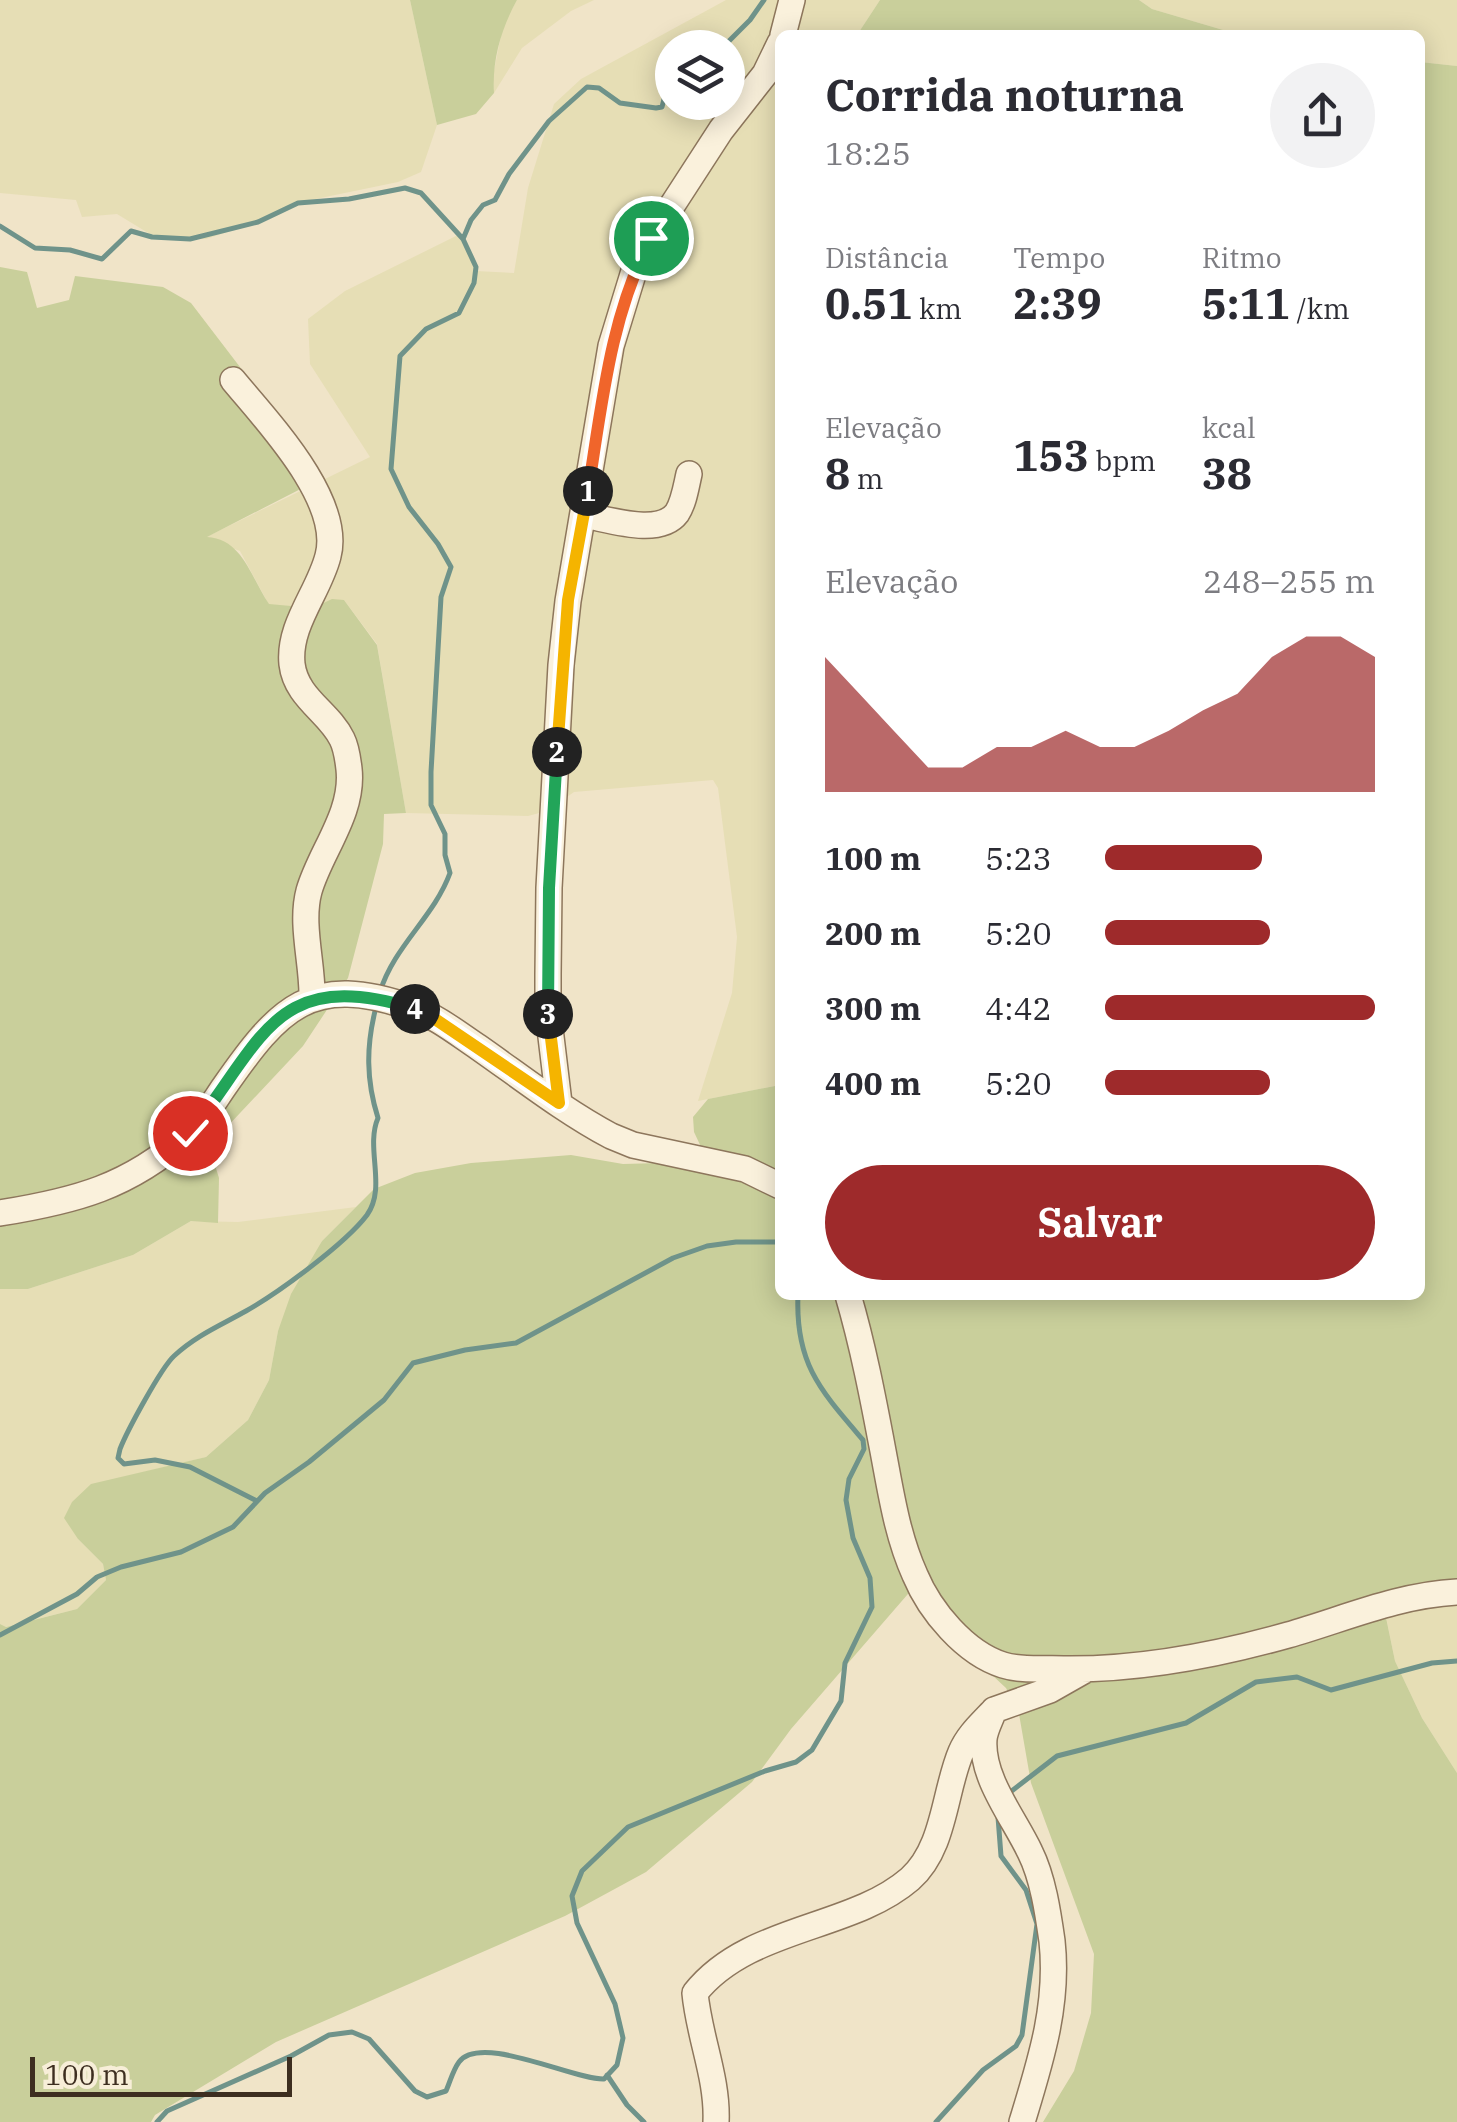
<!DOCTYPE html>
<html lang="pt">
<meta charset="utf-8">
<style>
:root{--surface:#fff;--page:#f2f2f3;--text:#2b2b33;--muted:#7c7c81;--accent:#9e2a2b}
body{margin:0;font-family:"IBM Plex Serif",serif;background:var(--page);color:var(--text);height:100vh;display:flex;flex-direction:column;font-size:38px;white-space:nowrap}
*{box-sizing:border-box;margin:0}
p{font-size:32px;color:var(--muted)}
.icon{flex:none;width:55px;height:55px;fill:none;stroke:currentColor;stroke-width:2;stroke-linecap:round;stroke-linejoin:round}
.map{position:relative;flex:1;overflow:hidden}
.side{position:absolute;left:775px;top:30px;width:650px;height:1270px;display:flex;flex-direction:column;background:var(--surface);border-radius:15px;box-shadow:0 5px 25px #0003}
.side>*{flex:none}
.buttons{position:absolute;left:655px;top:30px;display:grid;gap:20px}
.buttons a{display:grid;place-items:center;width:90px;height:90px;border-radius:50%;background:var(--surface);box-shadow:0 5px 25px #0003;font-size:50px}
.scale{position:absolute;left:30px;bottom:25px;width:262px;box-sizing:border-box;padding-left:10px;border:5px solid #3d2e20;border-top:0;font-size:28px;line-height:35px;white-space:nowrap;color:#3d2e20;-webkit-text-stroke:8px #f7eed8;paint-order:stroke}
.pin{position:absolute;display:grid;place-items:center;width:85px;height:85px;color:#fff;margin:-42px;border:5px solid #fff;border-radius:50%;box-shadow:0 2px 10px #0007}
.km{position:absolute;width:50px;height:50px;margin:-25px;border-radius:50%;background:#222;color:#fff;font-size:28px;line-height:50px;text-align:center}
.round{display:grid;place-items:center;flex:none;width:105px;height:105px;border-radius:52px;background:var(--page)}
.headline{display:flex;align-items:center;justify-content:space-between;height:170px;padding:0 50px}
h1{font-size:45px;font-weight:700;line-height:75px}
.stats{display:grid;grid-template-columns:repeat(3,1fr);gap:15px;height:170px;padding:10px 50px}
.stats div{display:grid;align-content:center}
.stats b{font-size:42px;font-weight:700}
.stats small{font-size:28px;font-weight:400}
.stats p{font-size:28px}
.chart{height:280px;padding:20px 50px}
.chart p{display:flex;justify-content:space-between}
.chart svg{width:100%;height:180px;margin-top:10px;fill:var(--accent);opacity:.7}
.cta{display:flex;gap:20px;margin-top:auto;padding:20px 50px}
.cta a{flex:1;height:115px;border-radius:60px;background:var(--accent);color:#fff;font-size:40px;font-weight:700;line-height:115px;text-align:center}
ul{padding:0 50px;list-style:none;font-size:32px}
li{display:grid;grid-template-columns:160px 120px 1fr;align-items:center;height:75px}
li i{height:25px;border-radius:12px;background:var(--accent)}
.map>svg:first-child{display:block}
</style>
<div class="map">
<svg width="1457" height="2122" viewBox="0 0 1457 2122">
<rect width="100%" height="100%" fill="#f0e4c8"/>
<!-- farmland -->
<path fill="#e6deb5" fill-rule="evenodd" d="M 0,0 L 410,0 L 437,125 L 421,172 L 398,182 L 306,201 L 268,219 L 206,239 L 158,239 L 117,214 L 82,217 L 76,200 L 0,193 Z
M 517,0 L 594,0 L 571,11 L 522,48 L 494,93 L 493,76 L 503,25 Z
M 726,0 L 880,0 L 857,35 L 780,35 L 780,1085 L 698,1101 L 732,993 L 737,937 L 718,788 L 713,780 L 574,792 L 547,811 L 528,816 L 406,813 L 377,644 L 344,600 L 313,608 L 269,605 L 240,551 L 204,538 L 370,457 L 310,364 L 308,319 L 345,291 L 460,234 L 476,271 L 514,273 L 528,188 L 554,104 L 581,79 ZM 672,48 L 728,48 L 728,102 L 672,102 Z
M 1139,0 L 1457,0 L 1457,66 L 1420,62 L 1420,35 L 1240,35 L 1152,9 Z
M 356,1207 L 322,1241 L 278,1331 L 269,1380 L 248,1420 L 206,1457 L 91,1485 L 78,1539 L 103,1564 L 106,1580 L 77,1609 L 5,1627 L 0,1624 L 0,1289 L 28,1289 L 133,1255 L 191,1221 L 238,1222 Z
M 1457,1592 L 1457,1773 L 1422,1718 L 1395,1661 L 1383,1602 Z"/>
<!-- green -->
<path fill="#c9cf9b" d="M 410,0 L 517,0 C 501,29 492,60 494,93 L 476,114 L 437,125 Z
M 880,0 L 1139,0 L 1152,9 L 1240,35 L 857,35 Z
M 1420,62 L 1457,66 L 1457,1592 L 1383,1603 L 1395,1661 L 1422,1718 L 1457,1773 L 1457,2122 L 1043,2122 L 1074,2071 L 1091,2013 L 1094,1954 L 1031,1783 L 1019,1714 L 1006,1688 L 949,1635 L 914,1587 L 791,1729 L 752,1782 L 646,1872 L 565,1916 L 276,2042 L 155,2115 L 151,2122 L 0,2122 L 0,1624 L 6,1627 L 77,1609 L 106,1580 L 103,1564 L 78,1539 L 64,1518 L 72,1502 L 91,1484 L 206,1457 L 248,1420 L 269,1380 L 278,1331 L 291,1294 L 322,1241 L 374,1189 L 415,1173 L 471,1163 L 571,1155 L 623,1164 L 660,1163 L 702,1149 L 694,1132 L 693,1117 L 708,1099 L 780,1085 L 780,1295 L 1420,1295 Z
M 0,267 L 27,272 L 37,308 L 69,300 L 75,276 L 163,287 L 191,303 L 324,477 L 207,537 C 243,539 251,578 269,604 L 313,608 L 332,599 L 344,600 L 377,645 L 406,813 L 384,814 L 383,844 L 348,978 L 303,1046 L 209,1146 L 219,1178 L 218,1223 L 191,1221 L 133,1255 L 28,1289 L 0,1289 Z"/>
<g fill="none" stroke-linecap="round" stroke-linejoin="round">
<!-- stream -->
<path stroke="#6f938a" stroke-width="5" d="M 722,48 L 750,20 L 764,0
M 0,226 L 35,248 L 70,250 L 102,259 L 131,231 L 152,237 L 190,239 L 258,222 L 298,203 L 349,199 L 405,188 L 421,193 L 463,239 L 476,267 L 474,283 L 459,313 L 426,329 L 400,356 L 391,469 L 409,507 L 438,544 L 451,567 L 441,597 L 431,772 L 431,805 L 445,834 L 445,855 L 450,873 C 434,917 394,946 380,992
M 463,239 L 471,220 L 483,205 L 495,200 L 509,174 L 549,121 L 587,87 L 599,88 L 620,103 L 656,108 L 662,107 L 667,87 L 672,83
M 257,1501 L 190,1467 L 155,1460 L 124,1464 L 118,1458 L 120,1449 C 127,1431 161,1368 174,1356 C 195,1336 221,1325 246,1311 C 278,1293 345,1244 367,1215 C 387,1187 365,1148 378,1118 C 366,1080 366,1046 376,1007
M 0,1635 L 77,1594 L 97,1577 L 121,1567 L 181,1552 L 233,1527 L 265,1493 L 309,1462 L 384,1400 L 413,1363 L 465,1350 L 516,1343 L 673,1258 L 707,1246 L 736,1242 L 780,1242
M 1009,1793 L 1057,1756 L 1186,1723 L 1256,1682 L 1297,1677 L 1331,1690 L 1432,1663 L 1457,1661
M 607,2075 L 627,2105 L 644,2122
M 157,2122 L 167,2111 L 291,2056 L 329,2035 L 352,2032 L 369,2039 L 415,2091 L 427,2097 L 446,2091 C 450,2082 453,2070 459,2062 C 481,2033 574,2080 604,2079 L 617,2065 L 623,2038 L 615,2004 L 577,1923 L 572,1896 L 582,1871 L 628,1827 L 765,1771 L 796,1762 L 812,1750 L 841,1701 L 845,1663 L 872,1607 L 870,1578 L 853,1538 L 846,1500 L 849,1479 L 864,1449 L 863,1440 C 821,1391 795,1364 798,1295
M 936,2122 L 983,2070 L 1016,2046 L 1022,2035 L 1037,1924 L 1026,1890 L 1001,1856 L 998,1817"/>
<defs>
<path id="minor" d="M 783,35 L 792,0
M 233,380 C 266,420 343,500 328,556 C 319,592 288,625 292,664 C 296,698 329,712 342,739 C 346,747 348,760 349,769 C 354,813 320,852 309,891 C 300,924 313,965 312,998
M 583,515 C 608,519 659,537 677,513 C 684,502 686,487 689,474
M 559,1103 L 548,1012 L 548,974 L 549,888 L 561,665 L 568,601 L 611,346 L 634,271 L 651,238 L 721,130 L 765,74 L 780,43
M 0,1213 C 75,1201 129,1187 187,1135 C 202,1122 213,1103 224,1087 C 279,1008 311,972 412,1008 C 436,1016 457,1033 478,1047 C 521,1077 564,1111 611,1136 L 633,1145 L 745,1169 L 780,1186
M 848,1295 C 863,1346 873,1398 883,1451 C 891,1493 897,1535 915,1575 C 930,1611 965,1653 1003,1665 C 1021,1671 1045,1668 1063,1669 C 1138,1670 1217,1655 1288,1635 C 1344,1619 1398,1595 1457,1592
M 716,2122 C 718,2078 699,2037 695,1993 C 748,1926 851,1930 910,1879 C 945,1848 944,1792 961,1752 C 968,1735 982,1723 994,1710
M 1022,2122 C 1040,2063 1059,2005 1052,1941 C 1048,1913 1043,1878 1030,1852 C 1014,1818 981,1778 984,1739 C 985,1729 991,1719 994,1710 L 1050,1690 L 1087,1669"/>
</defs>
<!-- minor casing -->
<use href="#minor" stroke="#8d765c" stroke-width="28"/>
<!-- minor -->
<use href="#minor" stroke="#faf1dc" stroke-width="25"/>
</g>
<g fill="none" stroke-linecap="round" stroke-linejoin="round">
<defs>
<path id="split-1" d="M 588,491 C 602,404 610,317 651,238"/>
<path id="split-2" d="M 557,752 L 568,600 L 588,491"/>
<path id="split-3" d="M 548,1014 L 549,888 L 557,752"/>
<path id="split-4" d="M 415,1009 L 432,1017 L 559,1103 L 548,1014"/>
<path id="split-5" d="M 190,1133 C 264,1039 275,966 415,1009"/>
</defs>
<!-- split-1 casing -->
<use href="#split-1" stroke="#fff" stroke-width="20"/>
<!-- split-2 casing -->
<use href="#split-2" stroke="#fff" stroke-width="20"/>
<!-- split-3 casing -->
<use href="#split-3" stroke="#fff" stroke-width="20"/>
<!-- split-4 casing -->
<use href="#split-4" stroke="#fff" stroke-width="20"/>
<!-- split-5 casing -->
<use href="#split-5" stroke="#fff" stroke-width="20"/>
<!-- split-1 -->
<use href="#split-1" stroke="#f0652b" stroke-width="12"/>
<!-- split-2 -->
<use href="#split-2" stroke="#f5b400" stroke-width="12"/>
<!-- split-3 -->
<use href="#split-3" stroke="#22a559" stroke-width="12"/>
<!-- split-4 -->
<use href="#split-4" stroke="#f5b400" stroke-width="12"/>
<!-- split-5 -->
<use href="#split-5" stroke="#22a559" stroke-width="12"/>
</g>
</svg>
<div class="buttons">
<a><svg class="icon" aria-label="layers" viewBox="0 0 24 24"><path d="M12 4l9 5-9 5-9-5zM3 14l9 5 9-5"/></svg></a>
</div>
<div class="scale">100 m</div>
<div class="pin" style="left:651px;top:238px;background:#1e9e55"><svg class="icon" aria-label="arrive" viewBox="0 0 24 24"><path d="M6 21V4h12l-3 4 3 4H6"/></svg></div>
<div class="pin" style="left:190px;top:1133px;background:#d93025"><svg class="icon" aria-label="check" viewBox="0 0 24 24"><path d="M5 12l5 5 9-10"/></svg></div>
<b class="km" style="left:588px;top:491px">1</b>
<b class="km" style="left:557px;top:752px">2</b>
<b class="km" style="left:548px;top:1014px">3</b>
<b class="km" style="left:415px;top:1009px">4</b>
<section class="side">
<div class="headline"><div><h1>Corrida noturna</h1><p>18:25</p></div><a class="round"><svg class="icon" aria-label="share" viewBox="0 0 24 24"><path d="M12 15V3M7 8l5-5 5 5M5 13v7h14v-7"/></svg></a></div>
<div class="stats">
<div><p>Distância</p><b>0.51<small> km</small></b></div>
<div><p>Tempo</p><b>2:39</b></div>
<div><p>Ritmo</p><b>5:11<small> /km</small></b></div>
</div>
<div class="stats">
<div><p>Elevação</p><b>8<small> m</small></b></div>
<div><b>153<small> bpm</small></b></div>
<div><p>kcal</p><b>38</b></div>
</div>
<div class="chart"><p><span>Elevação</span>248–255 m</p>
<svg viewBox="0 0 160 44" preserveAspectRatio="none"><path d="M0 44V11L10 20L20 29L30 38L40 38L50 33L60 33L70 29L80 33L90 33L100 29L110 24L120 20L130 11L140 6L150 6L160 11V44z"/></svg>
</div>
<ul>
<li><b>100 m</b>5:23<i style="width:58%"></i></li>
<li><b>200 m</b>5:20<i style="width:61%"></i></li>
<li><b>300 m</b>4:42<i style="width:100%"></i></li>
<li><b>400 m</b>5:20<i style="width:61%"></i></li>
</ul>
<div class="cta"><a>Salvar</a></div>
</section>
</div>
